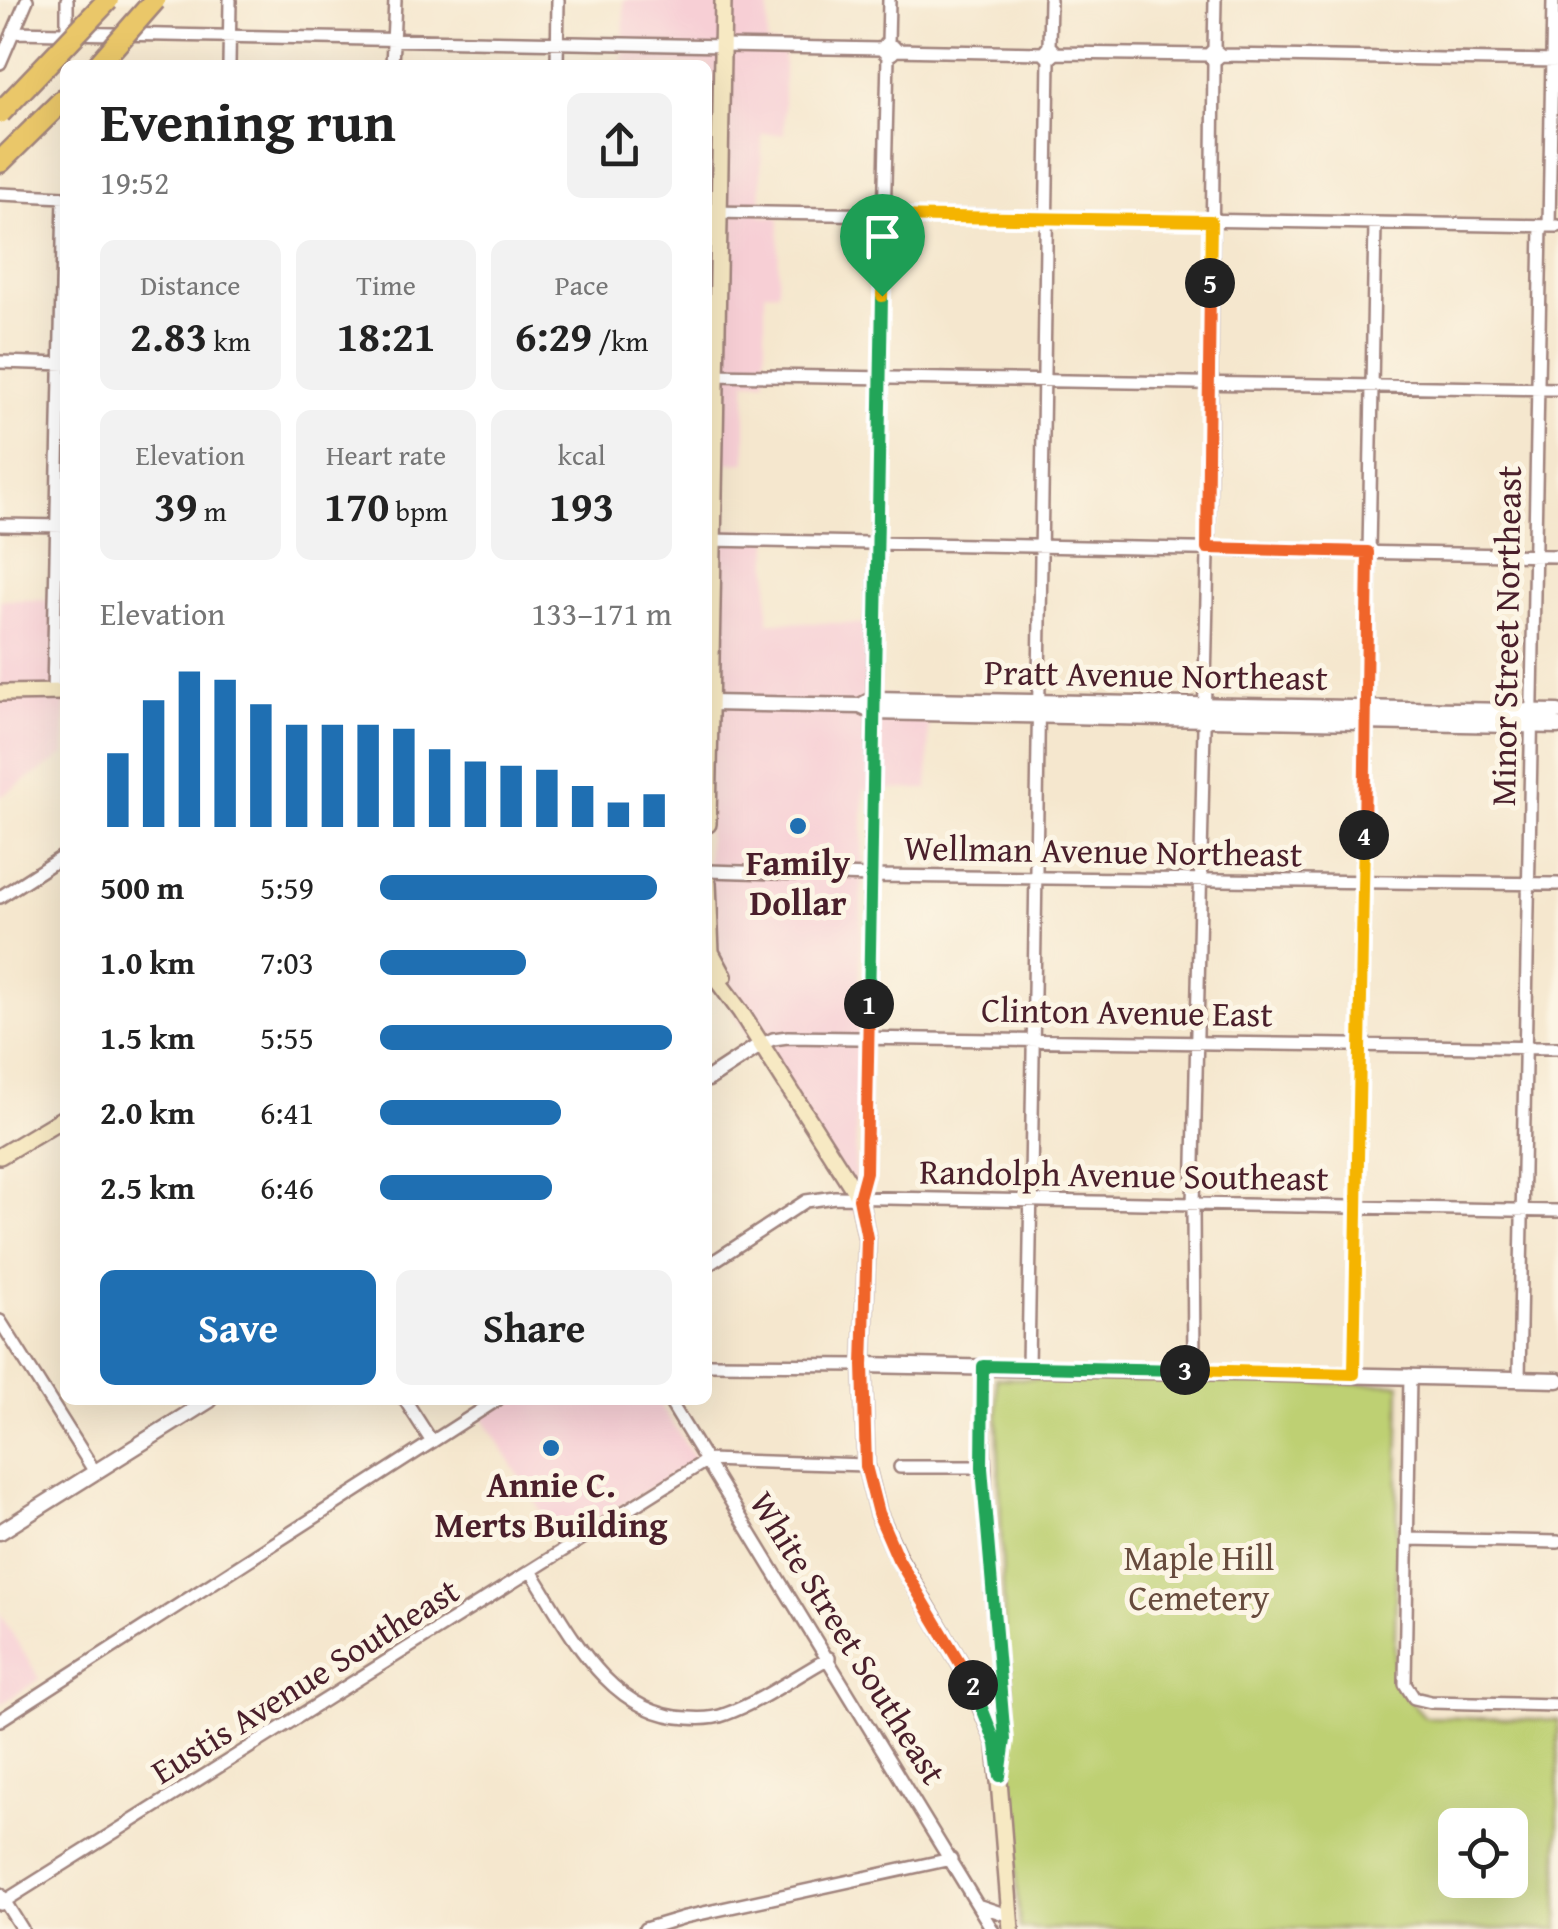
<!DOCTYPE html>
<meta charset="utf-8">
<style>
:root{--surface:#fff;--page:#f2f2f2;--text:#222;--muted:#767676;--accent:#1f6fb2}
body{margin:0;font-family:"Gentium Book Plus",serif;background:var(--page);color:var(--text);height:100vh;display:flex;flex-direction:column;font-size:38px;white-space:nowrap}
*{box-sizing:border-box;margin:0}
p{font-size:32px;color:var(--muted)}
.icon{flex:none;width:55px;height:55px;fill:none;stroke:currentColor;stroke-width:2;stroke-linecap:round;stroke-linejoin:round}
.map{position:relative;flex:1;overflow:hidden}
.details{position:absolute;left:60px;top:60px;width:652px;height:1345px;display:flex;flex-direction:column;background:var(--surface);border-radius:15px;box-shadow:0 10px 40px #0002}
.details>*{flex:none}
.tools{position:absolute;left:1438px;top:1808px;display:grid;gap:20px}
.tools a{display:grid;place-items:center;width:90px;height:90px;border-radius:15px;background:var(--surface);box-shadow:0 10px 40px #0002;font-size:50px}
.pin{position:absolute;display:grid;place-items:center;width:85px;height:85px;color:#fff;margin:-102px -42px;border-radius:50% 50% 50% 0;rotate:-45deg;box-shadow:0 0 10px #0007}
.pin .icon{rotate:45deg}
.km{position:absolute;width:50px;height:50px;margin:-25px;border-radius:50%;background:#222;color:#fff;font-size:28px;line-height:50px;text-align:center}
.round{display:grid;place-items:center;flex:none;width:105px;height:105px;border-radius:15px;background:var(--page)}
.summary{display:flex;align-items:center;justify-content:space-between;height:170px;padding:0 40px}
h1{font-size:55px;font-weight:800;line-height:75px}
.stats{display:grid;grid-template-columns:repeat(3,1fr);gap:15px;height:170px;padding:10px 40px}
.stats div{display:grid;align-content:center;border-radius:15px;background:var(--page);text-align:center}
.stats b{font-size:42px;font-weight:800}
.stats small{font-size:28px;font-weight:400}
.stats p{font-size:28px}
.chart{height:280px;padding:20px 40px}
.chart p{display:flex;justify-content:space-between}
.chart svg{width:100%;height:180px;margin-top:10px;stroke:var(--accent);stroke-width:6}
.action{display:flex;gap:20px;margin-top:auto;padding:20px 40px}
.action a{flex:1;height:115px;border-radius:15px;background:var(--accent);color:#fff;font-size:40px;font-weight:800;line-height:115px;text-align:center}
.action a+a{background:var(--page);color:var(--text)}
ul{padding:0 40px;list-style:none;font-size:32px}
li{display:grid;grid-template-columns:160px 120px 1fr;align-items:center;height:75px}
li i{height:25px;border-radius:12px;background:var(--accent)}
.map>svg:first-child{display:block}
</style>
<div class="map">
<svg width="1558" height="1929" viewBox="0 0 1558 1929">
<rect width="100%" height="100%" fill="#fcf5e5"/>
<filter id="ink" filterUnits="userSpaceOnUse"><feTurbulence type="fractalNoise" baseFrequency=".01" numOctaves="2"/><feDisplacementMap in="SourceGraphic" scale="20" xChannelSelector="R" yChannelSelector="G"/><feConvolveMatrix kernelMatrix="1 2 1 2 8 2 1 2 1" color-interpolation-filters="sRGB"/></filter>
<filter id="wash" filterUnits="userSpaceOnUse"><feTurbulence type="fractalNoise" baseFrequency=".0048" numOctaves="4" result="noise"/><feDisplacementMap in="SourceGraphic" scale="40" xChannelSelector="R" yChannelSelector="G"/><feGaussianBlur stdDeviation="2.25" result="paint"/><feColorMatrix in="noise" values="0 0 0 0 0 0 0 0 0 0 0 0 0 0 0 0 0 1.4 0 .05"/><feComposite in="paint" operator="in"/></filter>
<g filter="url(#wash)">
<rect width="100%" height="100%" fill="#f5e7ce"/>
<!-- built -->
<path fill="#f7cfd5" d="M 624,0 L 769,0 L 767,44 L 784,45 L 784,134 L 762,134 L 760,216 L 779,217 L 778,292 L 765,292 L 765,381 L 746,381 L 746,462 L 725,463 L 723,530 L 769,530 L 768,622 L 880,624 L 880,695 L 929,698 L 928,789 L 864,790 L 854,1217 L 708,968 L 708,65 L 623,65 Z
M 0,600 L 58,600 L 58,615 L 65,616 L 65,755 L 0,797 Z
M 502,1400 L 657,1400 L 696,1460 L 560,1542 L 480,1413 Z
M 0,1614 L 40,1679 L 0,1705 Z"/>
<!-- green -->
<path fill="#bed073" stroke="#84784f" stroke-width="2.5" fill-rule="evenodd" d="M 996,1378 L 1400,1384 L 1394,1683 L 1425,1717 L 1558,1720 L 1558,1929 L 1020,1929 L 1009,1772 ZM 1455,1825 L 1510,1825 L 1510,1880 L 1455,1880 Z"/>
</g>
<g filter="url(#ink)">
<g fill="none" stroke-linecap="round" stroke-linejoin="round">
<defs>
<path id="minor" d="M 67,0 L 67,34
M 13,32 L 881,49 L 888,56 L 893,53 L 894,47 L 886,43 L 881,49
M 888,43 L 889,0
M 1049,46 L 1050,0
M 1214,49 L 1215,0
M 894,50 L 1043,53 L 1049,59 L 1056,53 L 1049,46 L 1043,53
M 1056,53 L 1208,55 L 1214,49 L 1221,55 L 1214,61 L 1208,55
M 1221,55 L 1558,61
M 0,63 L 27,0
M 229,65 L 230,0
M 392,65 L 395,0
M 557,65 L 558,0
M 0,194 L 65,197
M 708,212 L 1558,226
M 1549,226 L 1553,0
M 0,362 L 65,364
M 708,375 L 1558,389
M 0,525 L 65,526
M 708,540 L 1558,556
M 53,692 L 64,197
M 708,871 L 871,876 L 1558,884
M 0,897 L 65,855
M 760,1045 L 773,1039 L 788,1037 L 1558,1048
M 859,1198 L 866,1172 L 868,1114 L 873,691 L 888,56
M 708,1265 L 806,1201 L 835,1197 L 1558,1211
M 0,1321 L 95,1472
M 708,1364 L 863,1365
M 983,1366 C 983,1444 985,1521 992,1599 C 997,1652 1009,1707 1002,1761
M 1028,1367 L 1049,59
M 1194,1370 L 1193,1205 L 1210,467 L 1214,61
M 1354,1374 L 1375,223
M 1410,1375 L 1405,1684 L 1414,1698 L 1431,1702 L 1558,1705
M 1519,1378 L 1541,226
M 405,1400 L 432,1442
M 669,1400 L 992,1929
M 900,1467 L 982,1467
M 1407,1539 L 1558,1542
M 531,1571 C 569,1630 608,1715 688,1718 C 700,1719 716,1718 726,1714 C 762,1701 796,1676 829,1658
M 0,1720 L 497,1400
M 0,1894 L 22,1929
M 0,1904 L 707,1460 L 866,1465
M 980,1906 L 1010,1916
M 645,1929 L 685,1917 L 951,1859"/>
<path id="tertiary" d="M 711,703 L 860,706 L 873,712 L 1558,726
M 860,706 L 873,699 L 1558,712
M 708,1079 L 760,1045
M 863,1365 L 1558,1380
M 0,1532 L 210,1400"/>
<path id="secondary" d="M 0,693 L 65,692
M 708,824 L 723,0
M 708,883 L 711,952 L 724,976
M 708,968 L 740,1011 L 859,1198 L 867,1239 L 863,1365 L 866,1465 L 878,1513 L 899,1559 L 971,1682 L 996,1744 L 1011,1929
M 0,1156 L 65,1117"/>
<path id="motorway" d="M 0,162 L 65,98"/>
</defs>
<!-- minor casing -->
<use href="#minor" stroke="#a0837c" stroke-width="16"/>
<!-- tertiary casing -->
<use href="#tertiary" stroke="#a0837c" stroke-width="19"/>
<!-- secondary casing -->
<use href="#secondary" stroke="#a0837c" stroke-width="20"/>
<!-- motorway casing -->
<use href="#motorway" stroke="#a0837c" stroke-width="25"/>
<!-- minor -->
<use href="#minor" stroke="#fff" stroke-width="11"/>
<!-- tertiary -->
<use href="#tertiary" stroke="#fff" stroke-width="14"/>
<!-- secondary -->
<use href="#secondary" stroke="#f7e9c3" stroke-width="15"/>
<!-- motorway -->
<use href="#motorway" stroke="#eac769" stroke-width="20"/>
<defs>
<path id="motorway-bridge" d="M 98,65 L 155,0
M 0,113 L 108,0"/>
</defs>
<!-- motorway-bridge casing -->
<use href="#motorway-bridge" stroke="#a0837c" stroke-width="25" stroke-linecap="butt"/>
<!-- motorway-bridge -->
<use href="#motorway-bridge" stroke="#eac769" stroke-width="20"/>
</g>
</g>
<g fill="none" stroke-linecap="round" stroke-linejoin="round" filter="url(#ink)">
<defs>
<path id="split-1" d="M 869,1004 L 882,296"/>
<path id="split-2" d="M 869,1004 L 866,1172 L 859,1198 L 867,1238 L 863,1365 L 866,1466 L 878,1513 L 898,1559 L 973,1685"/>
<path id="split-3" d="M 973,1685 L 996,1744 L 1000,1776 L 1005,1740 L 982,1468 L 983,1366 L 1185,1370"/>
<path id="split-4" d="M 1185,1370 L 1354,1374 L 1364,835"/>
<path id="split-5" d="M 1210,283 L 1207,548 L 1368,552 L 1364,835"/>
<path id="split-6" d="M 882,296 L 885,216 L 1211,221 L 1210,283"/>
</defs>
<!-- split-1 casing -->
<use href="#split-1" stroke="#fff" stroke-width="20"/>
<!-- split-2 casing -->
<use href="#split-2" stroke="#fff" stroke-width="20"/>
<!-- split-3 casing -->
<use href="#split-3" stroke="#fff" stroke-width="20"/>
<!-- split-4 casing -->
<use href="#split-4" stroke="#fff" stroke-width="20"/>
<!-- split-5 casing -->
<use href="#split-5" stroke="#fff" stroke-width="20"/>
<!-- split-6 casing -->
<use href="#split-6" stroke="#fff" stroke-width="20"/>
<!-- split-1 -->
<use href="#split-1" stroke="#22a559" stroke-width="12"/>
<!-- split-2 -->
<use href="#split-2" stroke="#f0652b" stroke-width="12"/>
<!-- split-3 -->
<use href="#split-3" stroke="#22a559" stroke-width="12"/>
<!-- split-4 -->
<use href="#split-4" stroke="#f5b400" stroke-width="12"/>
<!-- split-5 -->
<use href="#split-5" stroke="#f0652b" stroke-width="12"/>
<!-- split-6 -->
<use href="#split-6" stroke="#f5b400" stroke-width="12"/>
</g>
<!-- markers -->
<g fill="#1f6fb2" stroke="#fcf5e5" stroke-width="4">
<circle cx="798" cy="826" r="10"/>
<circle cx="551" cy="1448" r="10"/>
</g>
<g text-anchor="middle" stroke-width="10" stroke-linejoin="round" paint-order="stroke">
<!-- street labels -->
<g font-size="35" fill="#4a1f2b" stroke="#fcf5e5">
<text transform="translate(1506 636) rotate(-89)" y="12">Minor Street Northeast</text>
<text transform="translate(1156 675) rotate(1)" y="12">Pratt Avenue Northeast</text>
<text transform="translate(1103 851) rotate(1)" y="12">Wellman Avenue Northeast</text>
<text transform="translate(1127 1012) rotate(1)" y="12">Clinton Avenue East</text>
<text transform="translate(1124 1175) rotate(1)" y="12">Randolph Avenue Southeast</text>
<text transform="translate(848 1638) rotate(58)" y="12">White Street Southeast</text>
<text transform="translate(305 1681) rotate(-32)" y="12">Eustis Avenue Southeast</text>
</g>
<!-- poi labels -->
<g font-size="35" font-weight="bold" fill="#4a1f2b" stroke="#fcf5e5">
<text x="798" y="875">Family<tspan x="798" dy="40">Dollar</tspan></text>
<text x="551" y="1497">Annie C.<tspan x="551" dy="40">Merts Building</tspan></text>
</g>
<!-- park labels -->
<g font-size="35" fill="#674b3d" stroke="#fcf5e5">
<text x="1199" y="1570">Maple Hill<tspan x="1199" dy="40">Cemetery</tspan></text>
</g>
</g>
</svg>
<div class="tools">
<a><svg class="icon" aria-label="locate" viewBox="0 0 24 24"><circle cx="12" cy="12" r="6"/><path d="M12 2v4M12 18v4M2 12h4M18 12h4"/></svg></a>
</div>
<div class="pin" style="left:882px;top:296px;background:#1e9e55"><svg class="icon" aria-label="arrive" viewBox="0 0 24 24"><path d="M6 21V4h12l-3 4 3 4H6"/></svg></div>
<b class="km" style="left:869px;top:1004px">1</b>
<b class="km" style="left:973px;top:1685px">2</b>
<b class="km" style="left:1185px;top:1370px">3</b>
<b class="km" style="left:1364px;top:835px">4</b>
<b class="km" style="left:1210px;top:283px">5</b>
<section class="details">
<div class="summary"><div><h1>Evening run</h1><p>19:52</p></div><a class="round"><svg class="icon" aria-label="share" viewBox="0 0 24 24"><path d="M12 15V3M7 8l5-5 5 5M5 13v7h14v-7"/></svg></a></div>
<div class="stats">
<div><p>Distance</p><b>2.83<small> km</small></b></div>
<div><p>Time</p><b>18:21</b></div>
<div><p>Pace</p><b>6:29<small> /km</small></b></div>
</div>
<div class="stats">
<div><p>Elevation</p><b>39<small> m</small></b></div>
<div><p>Heart rate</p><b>170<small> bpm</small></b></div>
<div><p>kcal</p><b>193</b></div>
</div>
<div class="chart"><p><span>Elevation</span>133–171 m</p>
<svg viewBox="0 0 160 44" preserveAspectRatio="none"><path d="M5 44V26M15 44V13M25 44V6M35 44V8M45 44V14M55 44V19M65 44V19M75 44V19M85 44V20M95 44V25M105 44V28M115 44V29M125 44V30M135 44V34M145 44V38M155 44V36"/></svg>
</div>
<ul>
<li><b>500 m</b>5:59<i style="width:95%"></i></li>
<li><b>1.0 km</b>7:03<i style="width:50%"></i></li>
<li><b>1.5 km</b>5:55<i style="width:100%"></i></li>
<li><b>2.0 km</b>6:41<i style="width:62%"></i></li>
<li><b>2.5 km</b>6:46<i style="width:59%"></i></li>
</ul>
<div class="action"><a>Save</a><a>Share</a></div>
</section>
</div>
